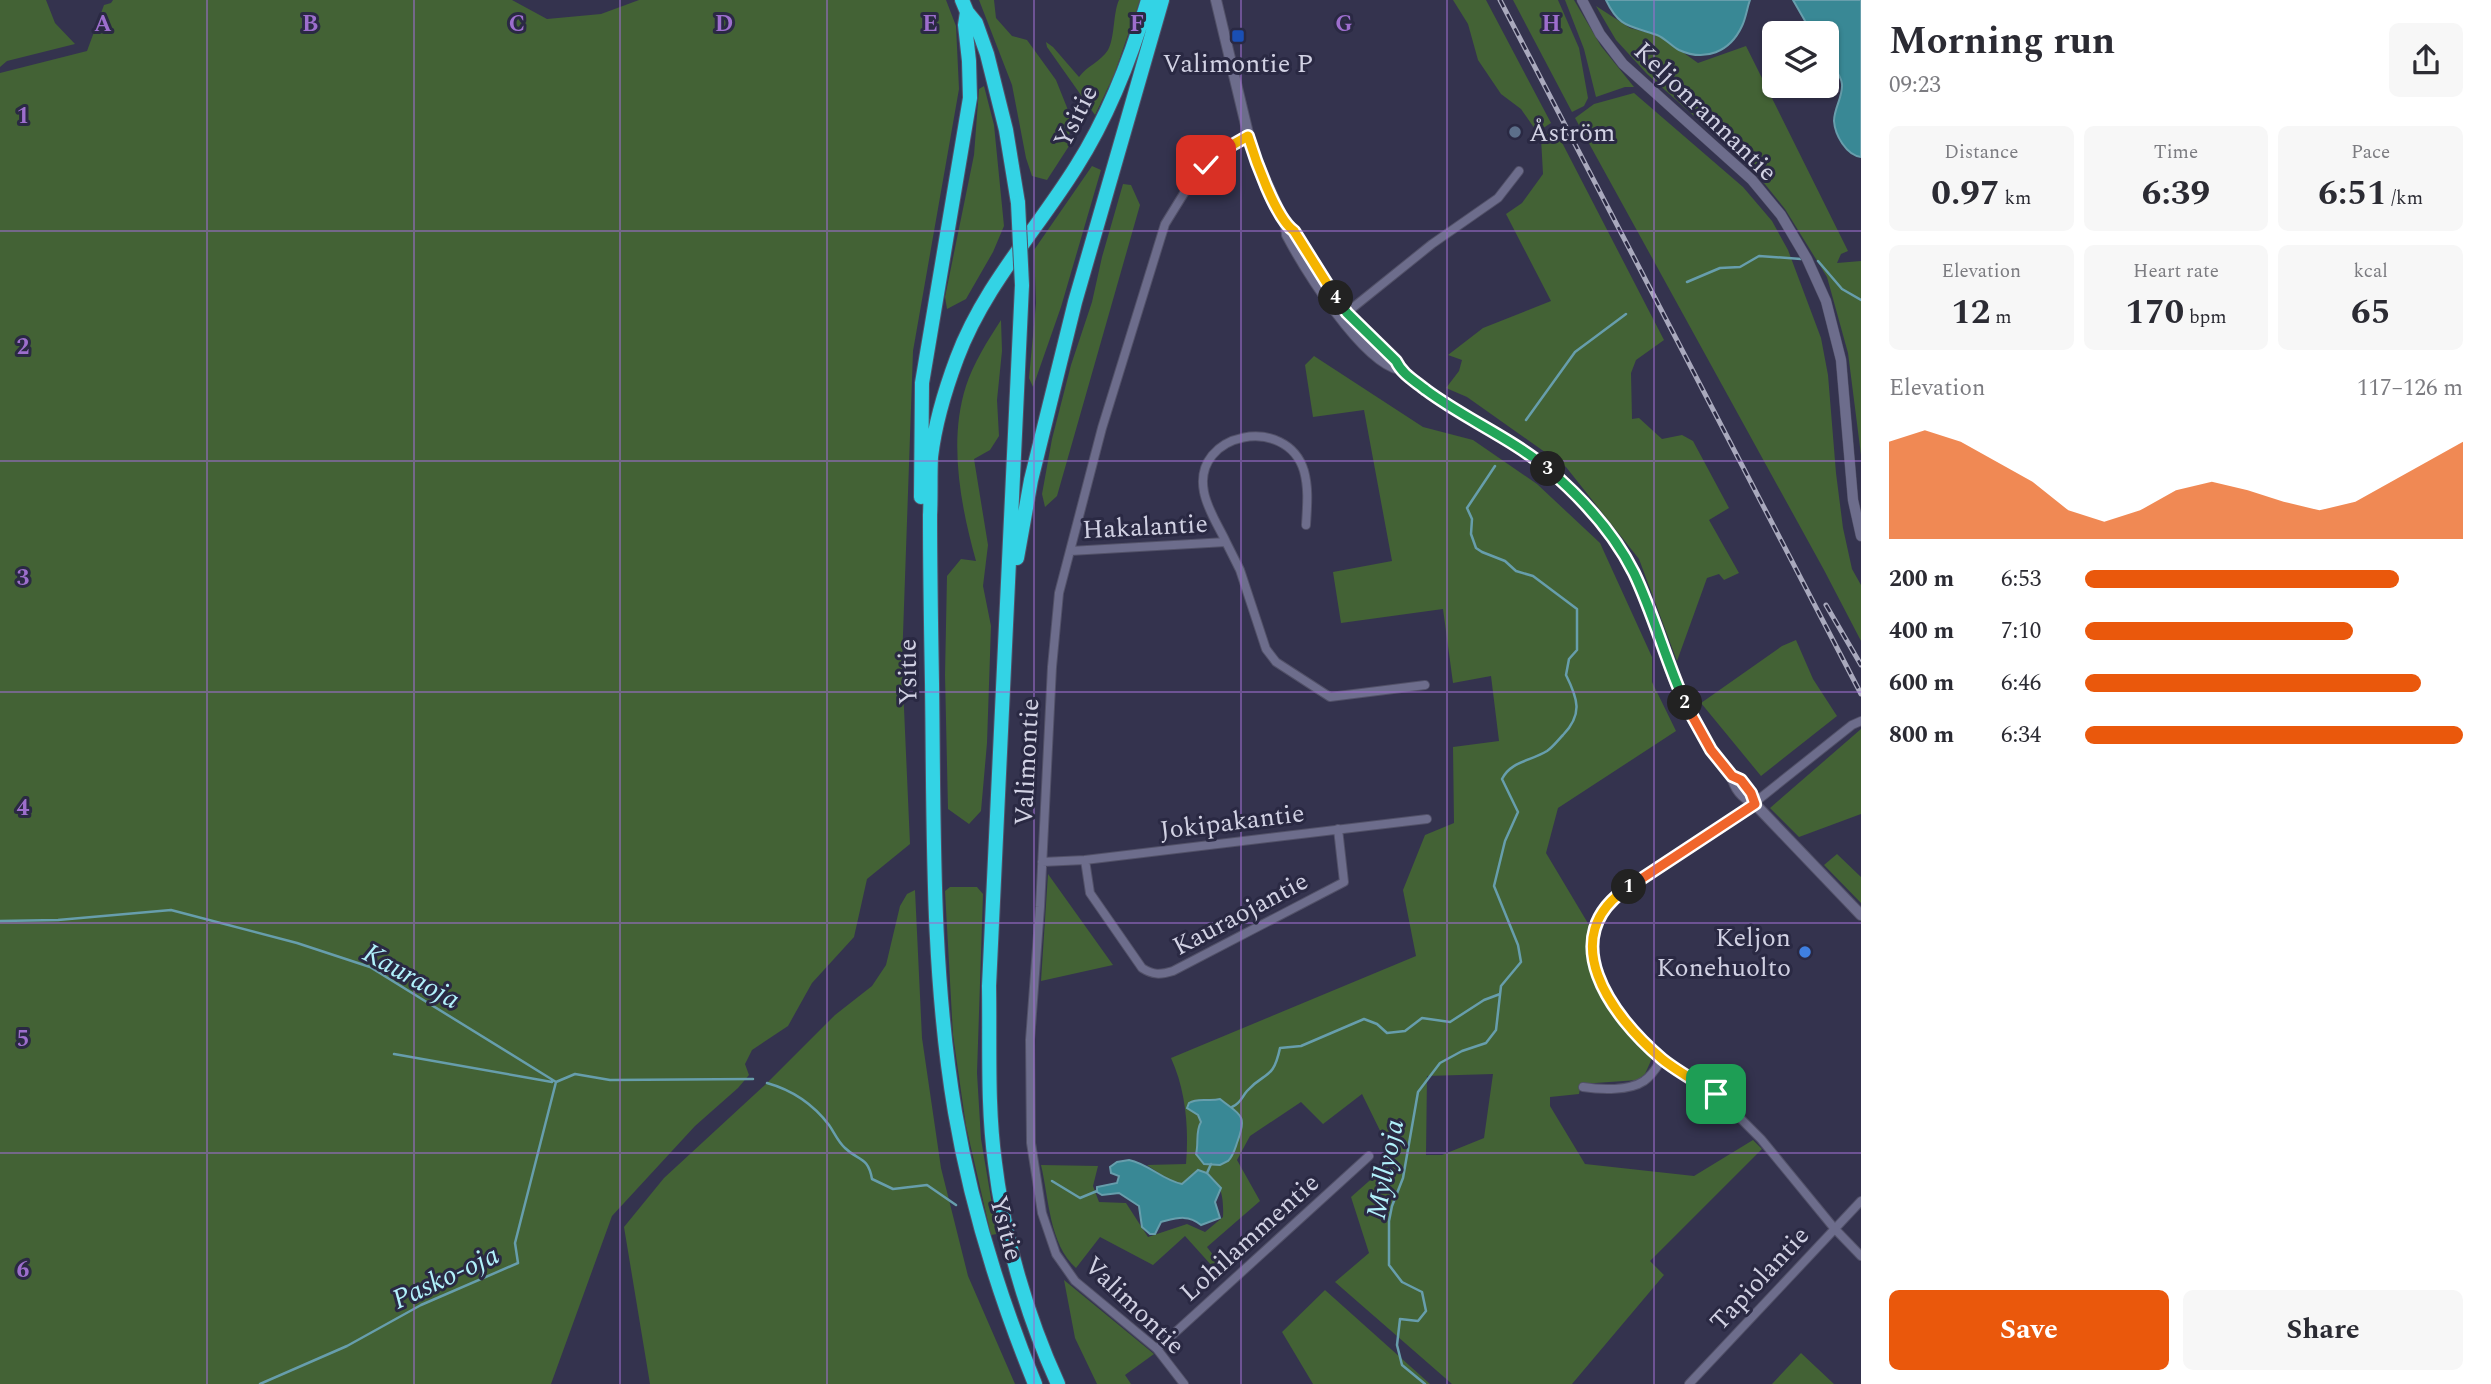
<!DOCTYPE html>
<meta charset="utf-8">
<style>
:root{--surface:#fff;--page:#f7f7f7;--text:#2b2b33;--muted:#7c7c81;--accent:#ea580c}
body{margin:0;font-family:Spectral,serif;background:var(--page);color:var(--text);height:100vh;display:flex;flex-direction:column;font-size:26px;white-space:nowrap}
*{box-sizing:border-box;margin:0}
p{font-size:23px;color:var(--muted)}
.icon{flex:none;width:38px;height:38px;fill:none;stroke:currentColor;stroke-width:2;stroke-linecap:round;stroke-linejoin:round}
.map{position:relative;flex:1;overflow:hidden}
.sheet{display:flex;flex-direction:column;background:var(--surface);width:630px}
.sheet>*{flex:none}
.fabs{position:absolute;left:1762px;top:21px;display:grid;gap:14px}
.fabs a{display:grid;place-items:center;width:77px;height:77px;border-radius:10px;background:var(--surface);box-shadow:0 2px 5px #0004;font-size:35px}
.pin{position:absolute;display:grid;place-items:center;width:60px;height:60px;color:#fff;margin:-30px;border-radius:14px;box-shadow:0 4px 10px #0006}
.km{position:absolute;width:35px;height:35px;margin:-18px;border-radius:50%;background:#222;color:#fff;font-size:19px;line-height:35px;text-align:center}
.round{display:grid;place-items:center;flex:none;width:74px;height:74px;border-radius:10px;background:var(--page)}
.headline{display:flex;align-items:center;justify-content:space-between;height:119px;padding:0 28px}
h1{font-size:38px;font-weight:700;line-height:52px}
.figures{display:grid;grid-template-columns:repeat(3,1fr);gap:10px;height:119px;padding:7px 28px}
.figures div{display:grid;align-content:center;border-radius:10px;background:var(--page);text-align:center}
.figures b{font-size:35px;font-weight:700}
.figures small{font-size:19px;font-weight:400}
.figures p{font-size:19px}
.chart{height:196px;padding:14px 28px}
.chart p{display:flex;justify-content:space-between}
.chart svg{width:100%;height:126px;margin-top:7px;fill:var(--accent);opacity:.7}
.action{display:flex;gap:14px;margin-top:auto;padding:14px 28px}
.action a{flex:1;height:80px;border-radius:10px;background:var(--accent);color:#fff;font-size:28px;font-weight:700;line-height:80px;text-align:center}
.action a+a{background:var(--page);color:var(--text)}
ul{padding:0 28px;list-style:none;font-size:23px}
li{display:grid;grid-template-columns:112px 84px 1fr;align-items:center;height:52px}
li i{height:18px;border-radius:9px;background:var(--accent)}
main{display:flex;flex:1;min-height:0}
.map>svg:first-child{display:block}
</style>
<main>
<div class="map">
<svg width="1861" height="1384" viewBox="0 0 1861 1384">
<rect width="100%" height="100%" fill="#34334e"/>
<!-- green -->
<path fill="#436235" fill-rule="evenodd" d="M 0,0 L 46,0 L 55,23 L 75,44 L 7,61 L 0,67 Z
M 113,0 L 512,0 L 547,19 L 601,14 L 639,0 L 946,0 L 956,26 L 959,89 L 913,351 L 902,663 L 910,844 L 867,879 L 854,937 L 812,983 L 788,1026 L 752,1050 L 745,1064 L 749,1075 L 738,1088 L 695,1126 L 612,1216 L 551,1384 L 0,1384 L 0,73 L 87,51 L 104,5 L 111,3 Z
M 979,0 L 994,0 L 996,18 L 1012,36 L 1027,40 L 1056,80 L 1070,115 L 1069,146 L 1047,180 L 1032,176 L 1026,158 L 1012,85 Z
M 1119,0 L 1140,0 L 1114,75 L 1095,115 L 1047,47 L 1046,42 L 1053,47 L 1079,77 C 1087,66 1100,62 1108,50 C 1115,37 1113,13 1119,0 Z
M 1453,0 L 1486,0 L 1551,123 L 1537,132 L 1521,109 L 1501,94 L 1478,60 L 1468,24 Z
M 1513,0 L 1558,0 L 1579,48 L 1588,98 L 1584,106 L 1572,112 Z
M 1565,0 L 1574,0 L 1601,46 L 1634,87 L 1625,87 L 1596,97 L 1584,49 Z
M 1596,6 L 1630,28 L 1660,36 L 1698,63 L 1746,46 L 1848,251 L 1841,254 L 1837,263 L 1861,261 L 1861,455 L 1848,353 L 1827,277 L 1785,209 L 1751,167 L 1647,74 L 1616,40 Z
M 984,86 L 994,125 L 1004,226 L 993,252 L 966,299 L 947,309 L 945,297 L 974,155 L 979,89 Z
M 1634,93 L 1743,187 L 1772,221 L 1788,250 L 1821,338 L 1828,375 L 1836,473 L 1843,528 L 1852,569 L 1861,585 L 1861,641 L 1824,570 L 1575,118 L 1594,104 Z
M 1555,129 L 1664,340 L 1636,360 L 1631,373 L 1632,419 L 1639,418 L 1662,439 L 1682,435 L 1693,441 L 1729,508 L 1709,520 L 1739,573 L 1724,580 L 1719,574 L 1707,578 L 1677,661 L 1639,559 L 1566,467 L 1467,397 L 1446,388 L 1459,371 L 1462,360 L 1448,355 L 1483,328 L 1551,301 L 1506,214 L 1522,203 L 1543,174 L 1541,138 Z
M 1092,166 L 1101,170 L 1061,307 L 1033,387 L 1029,378 L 1036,303 L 1034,250 Z
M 1123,184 L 1131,185 L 1140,205 L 1057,496 L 1045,507 L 1042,494 L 1052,439 L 1071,365 L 1092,302 L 1102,257 Z
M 1001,320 L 1002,351 L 997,400 L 999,436 L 990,450 L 974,459 L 988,545 L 983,586 L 991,626 L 987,743 L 981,811 L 969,824 L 948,809 L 945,675 L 947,576 L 961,559 L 976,561 C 961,507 948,442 966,386 C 973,364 988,340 1001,320 Z
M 1314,356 L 1423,427 L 1473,440 L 1537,484 L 1600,543 L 1652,657 L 1652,682 L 1676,731 L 1558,808 L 1546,853 L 1589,925 L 1586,950 L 1591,975 L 1603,999 L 1653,1056 L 1645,1074 L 1638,1080 L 1581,1084 L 1579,1094 L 1550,1097 L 1550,1106 L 1585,1164 L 1694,1176 L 1753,1140 L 1762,1149 L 1650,1261 L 1664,1275 L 1572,1384 L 1452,1384 L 1335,1282 L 1369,1253 L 1351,1197 L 1394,1159 L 1362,1094 L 1323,1124 L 1301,1102 L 1250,1136 L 1237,1160 L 1260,1201 L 1207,1247 L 1226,1272 L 1221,1276 L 1185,1236 L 1153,1265 L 1100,1237 L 1076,1268 C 1049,1244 1049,1198 1041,1165 L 1098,1166 L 1093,1186 L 1099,1202 L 1126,1203 L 1148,1237 L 1187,1224 L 1205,1232 L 1223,1217 C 1224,1195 1221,1177 1198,1170 L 1183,1184 L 1170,1181 L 1147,1165 L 1186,1164 C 1189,1128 1186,1091 1171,1058 L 1416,956 L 1403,890 L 1425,835 L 1454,823 L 1453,747 L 1499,741 L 1491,676 L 1453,683 L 1443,609 L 1341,623 L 1333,572 L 1392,561 L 1364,410 L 1313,417 L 1305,365 ZM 1493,1074 L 1484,1138 L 1442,1155 L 1426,1155 L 1427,1076 ZM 1220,1099 L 1240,1115 L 1220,1165 L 1204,1164 L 1196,1154 C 1199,1143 1195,1132 1201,1123 L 1198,1115 L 1187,1108 L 1189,1103 C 1198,1097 1209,1102 1220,1099 Z
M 1796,640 L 1813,679 L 1837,716 L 1761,776 L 1701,703 L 1782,646 Z
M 1861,729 L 1861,814 L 1799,837 L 1770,808 Z
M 1837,854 L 1861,877 L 1861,903 L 1824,865 Z
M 1048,874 L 1113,965 L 1041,981 Z
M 950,887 L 977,887 L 983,894 L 977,1073 L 981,1139 L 997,1234 L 991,1235 L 966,1126 L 953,1035 L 945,891 Z
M 915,890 L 922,1038 L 941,1168 L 968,1276 L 1015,1384 L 650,1384 L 624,1227 L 664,1178 L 766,1084 L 835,1015 L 872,986 L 886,965 L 900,906 L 907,894 Z
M 1064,1280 L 1154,1354 L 1125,1375 L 1131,1384 L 1097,1384 L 1075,1338 Z
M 1325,1290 L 1430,1384 L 1313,1384 L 1282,1332 Z
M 1801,1353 L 1834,1384 L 1772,1384 Z"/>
<!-- water -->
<path fill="#398895" stroke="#679eac" stroke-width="2" d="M 1606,0 L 1750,0 C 1747,8 1746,18 1742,26 C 1730,52 1705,62 1679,50 C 1671,46 1665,38 1657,35 C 1630,25 1620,29 1606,0 Z
M 1793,0 L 1861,0 L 1861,157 C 1846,155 1835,135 1834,121 C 1834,108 1843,97 1842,84 C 1841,73 1830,65 1827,55 C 1825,49 1827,40 1827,33 L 1812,33 Z
M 1220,1099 C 1238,1114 1248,1113 1238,1140 C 1235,1148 1234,1155 1228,1161 L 1220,1165 L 1204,1164 L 1196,1154 C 1199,1143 1195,1132 1201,1122 L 1198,1115 L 1187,1108 L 1189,1103 C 1198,1097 1209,1102 1220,1099 Z
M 1129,1160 C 1149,1164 1162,1180 1182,1184 L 1198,1170 L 1207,1173 L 1221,1188 L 1215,1202 L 1220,1218 L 1201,1225 C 1188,1214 1177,1218 1161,1222 L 1155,1234 L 1150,1234 L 1142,1227 L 1139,1206 L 1119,1193 L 1102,1195 L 1097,1192 L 1097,1187 L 1117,1183 L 1119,1176 L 1111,1173 L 1110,1167 L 1117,1162 Z"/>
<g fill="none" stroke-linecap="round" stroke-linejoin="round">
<!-- stream -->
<path stroke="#679eac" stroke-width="2.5" d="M 1818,261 L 1842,289 L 1861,300
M 1687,282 L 1720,268 L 1740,267 L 1759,256 L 1801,259
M 1526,420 L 1575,352 L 1626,314
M 0,921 L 58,920 L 171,910 L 297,943 L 370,967 L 556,1082
M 394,1054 L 552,1082
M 556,1082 L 575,1074 L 610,1080 L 753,1079
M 767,1083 C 792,1090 813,1104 829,1125 C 834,1132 838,1142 845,1148 C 858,1161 868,1156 872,1179 L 893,1189 L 927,1185 L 956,1205
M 1232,1107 C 1241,1103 1241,1098 1247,1091 C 1265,1071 1273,1081 1280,1048 L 1301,1046 L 1364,1019 L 1377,1024 L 1387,1033 L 1405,1031 L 1422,1018 L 1450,1022 L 1484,1000 L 1500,994
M 1207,1173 L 1211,1164
M 1052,1181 L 1080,1198 L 1097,1191
M 260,1384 L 347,1346 L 421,1305 L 518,1263 L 515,1243 L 556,1082
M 1425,1384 L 1402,1365 L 1397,1345 L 1400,1319 L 1418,1321 L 1426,1311 L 1422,1292 L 1402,1282 L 1389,1265 L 1389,1221 L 1392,1206 L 1403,1178 L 1418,1092 L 1440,1063 L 1462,1051 L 1486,1043 L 1496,1030 L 1501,986 L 1521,962 L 1518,945 L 1494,886 L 1505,841 L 1518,812 L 1502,779 C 1511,761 1531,761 1547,751 C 1553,747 1558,740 1563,735 C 1583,714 1578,699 1566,675 L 1569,659 L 1577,650 L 1577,609 L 1533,576 L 1516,571 L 1505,561 L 1482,552 L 1476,548 L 1471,534 L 1472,519 L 1467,508 L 1495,466"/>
<defs>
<path id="minor" d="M 1345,314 L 1432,244 L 1498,198 L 1519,171
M 1226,542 C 1219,527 1207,509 1204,492 C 1192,432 1287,414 1304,471 C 1309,489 1307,507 1306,525
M 1070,551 L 1226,542 L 1240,570 L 1266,649 L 1276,662 L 1330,697 L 1425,685
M 1861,721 L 1852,725 L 1739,815 L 1613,897 L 1595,923 L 1592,947 L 1596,974 L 1606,996 L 1623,1018 L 1662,1059 L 1716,1094 L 1761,1139 L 1834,1228 L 1861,1256
M 1085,860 L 1090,893 L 1142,968 C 1153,975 1160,975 1173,971 L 1344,882 L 1338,829
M 1042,862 L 1085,860 L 1427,819
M 1583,1087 C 1601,1090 1629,1091 1644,1081 C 1652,1076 1657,1067 1662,1059
M 1157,1349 L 1369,1156
M 1184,1384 L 1157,1349 L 1075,1281 L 1056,1254 L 1042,1213 L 1031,1143 L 1030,1040 L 1040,907 L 1052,667 L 1059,593 L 1102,428 L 1165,224 L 1186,190 L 1206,165 L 1227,148 L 1249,136
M 1689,1384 L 1861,1201"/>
<path id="tertiary" d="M 1582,0 L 1600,34 L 1623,64 L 1752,180 L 1781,215 L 1807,259 L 1826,301 L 1841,360 L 1853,500 L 1861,536"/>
<path id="secondary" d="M 1216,0 L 1252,150 L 1286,226 L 1287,235 C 1305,269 1362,361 1399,369
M 1286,226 L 1294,231 L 1347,313 L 1396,361 L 1399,369 C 1416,382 1433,396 1451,408 C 1482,428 1516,444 1546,467 C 1581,495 1609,530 1631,569 C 1657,613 1664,667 1689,712 C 1700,733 1713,752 1727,770 C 1737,782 1749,785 1753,802
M 1732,776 C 1735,789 1741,797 1753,802 L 1861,915"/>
<path id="motorway" d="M 962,0 L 967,12 L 976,23 L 987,54 L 1006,130 L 1018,203
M 1022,285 L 989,986 C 990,1045 987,1105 995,1163 C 1004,1238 1027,1316 1058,1384
M 921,497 L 922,383 L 970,98 L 969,61 L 965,25 L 967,12
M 1017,558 L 1031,480 L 1075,302 L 1162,0
M 1035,1384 C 999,1296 971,1206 955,1112 C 931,970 934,826 932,683 C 931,627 930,571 930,515 C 931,496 930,476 931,457 C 935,423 945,390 957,358 C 984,286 1036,231 1076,167 C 1109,115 1131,58 1148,0"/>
</defs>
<!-- minor casing -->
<use href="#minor" stroke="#525168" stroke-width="10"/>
<!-- tertiary casing -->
<use href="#tertiary" stroke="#525168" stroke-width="11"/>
<!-- secondary casing -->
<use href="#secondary" stroke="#525168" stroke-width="12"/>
<!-- motorway casing -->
<use href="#motorway" stroke="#525168" stroke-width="16"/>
<!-- minor -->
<use href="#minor" stroke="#6d6d8c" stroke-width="8"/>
<!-- tertiary -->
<use href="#tertiary" stroke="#6d6d8c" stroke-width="10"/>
<!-- secondary -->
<use href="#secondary" stroke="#6d6d8c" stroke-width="10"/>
<!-- motorway -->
<use href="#motorway" stroke="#33d3e5" stroke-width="14"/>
<defs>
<path id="rail" d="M 1500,0 L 1861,694
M 1826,605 L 1861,665"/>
</defs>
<!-- rail casing -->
<use href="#rail" stroke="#a9a9bd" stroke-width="5"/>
<!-- rail -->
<use href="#rail" stroke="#2a2943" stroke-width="2.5" stroke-dasharray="8" stroke-linecap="butt"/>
<defs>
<path id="motorway-bridge" d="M 1018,203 L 1022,285"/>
</defs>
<!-- motorway-bridge casing -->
<use href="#motorway-bridge" stroke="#525168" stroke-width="16" stroke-linecap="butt"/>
<!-- motorway-bridge -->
<use href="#motorway-bridge" stroke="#33d3e5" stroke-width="14"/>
</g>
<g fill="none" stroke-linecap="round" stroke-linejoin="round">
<defs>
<path id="split-1" d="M 1629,887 C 1553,936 1611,1016 1662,1059 C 1678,1072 1699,1083 1716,1094"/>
<path id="split-2" d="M 1629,887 L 1755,804 L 1751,793 L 1741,780 L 1732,776 L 1711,750 L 1685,703"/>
<path id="split-3" d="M 1548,469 C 1582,498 1614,533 1634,573 C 1654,615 1666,661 1685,703"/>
<path id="split-4" d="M 1336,298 L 1347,313 L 1396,361 C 1402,374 1415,381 1426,390 C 1465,419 1511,438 1548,469"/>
<path id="split-5" d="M 1206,165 L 1227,148 L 1248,136 C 1255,159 1276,219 1294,231 L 1336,298"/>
</defs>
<!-- split-1 casing -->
<use href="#split-1" stroke="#fff" stroke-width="14"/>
<!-- split-2 casing -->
<use href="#split-2" stroke="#fff" stroke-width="14"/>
<!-- split-3 casing -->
<use href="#split-3" stroke="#fff" stroke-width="14"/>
<!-- split-4 casing -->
<use href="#split-4" stroke="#fff" stroke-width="14"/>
<!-- split-5 casing -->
<use href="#split-5" stroke="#fff" stroke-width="14"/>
<!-- split-1 -->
<use href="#split-1" stroke="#f5b400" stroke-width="9"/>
<!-- split-2 -->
<use href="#split-2" stroke="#f0652b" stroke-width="9"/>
<!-- split-3 -->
<use href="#split-3" stroke="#22a559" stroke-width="9"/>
<!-- split-4 -->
<use href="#split-4" stroke="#22a559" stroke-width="9"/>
<!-- split-5 -->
<use href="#split-5" stroke="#f5b400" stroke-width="9"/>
</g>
<!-- grid -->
<path fill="none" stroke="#9d6ecd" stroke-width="2" stroke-opacity="0.55" d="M 207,0 L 207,1384M 414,0 L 414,1384M 620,0 L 620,1384M 827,0 L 827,1384M 1034,0 L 1034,1384M 1241,0 L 1241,1384M 1447,0 L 1447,1384M 1654,0 L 1654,1384M 0,231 L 1861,231M 0,461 L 1861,461M 0,692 L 1861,692M 0,923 L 1861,923M 0,1153 L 1861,1153"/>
<!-- markers -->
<rect fill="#1a4fb4" stroke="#2a2943" stroke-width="2.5" x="1231" y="29" width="14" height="14" rx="3.5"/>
<circle fill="#5c6f8a" stroke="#2a2943" stroke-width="2.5" cx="1515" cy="132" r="7"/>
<circle fill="#3f7fe0" stroke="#2a2943" stroke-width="2.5" cx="1805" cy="952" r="7"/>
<g text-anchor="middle" stroke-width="6" stroke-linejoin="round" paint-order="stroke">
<!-- poi labels -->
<g font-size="26" fill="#d1d1e3" stroke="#2a2943">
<text x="1238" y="72">Valimontie P</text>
<text x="1529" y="141" text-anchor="start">Åström</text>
<text x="1791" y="946" text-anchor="end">Keljon<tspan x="1791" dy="30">Konehuolto</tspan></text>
</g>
<!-- street labels -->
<g font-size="26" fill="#d1d1e3" stroke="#2a2943">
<text transform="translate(1706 111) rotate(44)" y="9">Keljonrannantie</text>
<text transform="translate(1075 116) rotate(-63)" y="9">Ysitie</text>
<text transform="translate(1145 526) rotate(-3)" y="9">Hakalantie</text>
<text transform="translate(907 672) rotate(-91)" y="9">Ysitie</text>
<text transform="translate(1026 762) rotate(-87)" y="9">Valimontie</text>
<text transform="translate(1232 821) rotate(-7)" y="9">Jokipakantie</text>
<text transform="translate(1240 913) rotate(-28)" y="9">Kauraojantie</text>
<text transform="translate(1007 1228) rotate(75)" y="9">Ysitie</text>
<text transform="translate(1249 1237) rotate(-42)" y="9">Lohilammentie</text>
<text transform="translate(1759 1278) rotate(-47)" y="9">Tapiolantie</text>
<text transform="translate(1135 1305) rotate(44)" y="9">Valimontie</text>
</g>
<!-- water labels -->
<g font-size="28" font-style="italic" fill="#b1f1fb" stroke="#2a2943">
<text transform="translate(412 975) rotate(29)" y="10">Kauraoja</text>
<text transform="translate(1384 1169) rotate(-79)" y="10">Myllyoja</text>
<text transform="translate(445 1276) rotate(-25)" y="10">Pasko-oja</text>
</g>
</g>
<g font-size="23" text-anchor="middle" font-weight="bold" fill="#9d6ecd" stroke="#2a2943" stroke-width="6" stroke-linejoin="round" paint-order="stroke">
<text x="103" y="31">A</text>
<text x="310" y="31">B</text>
<text x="517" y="31">C</text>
<text x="724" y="31">D</text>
<text x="930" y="31">E</text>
<text x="1137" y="31">F</text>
<text x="1344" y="31">G</text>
<text x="1551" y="31">H</text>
<text x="23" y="123">1</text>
<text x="23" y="354">2</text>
<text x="23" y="585">3</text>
<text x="23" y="815">4</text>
<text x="23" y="1046">5</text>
<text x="23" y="1277">6</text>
</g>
</svg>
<div class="fabs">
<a><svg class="icon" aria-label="layers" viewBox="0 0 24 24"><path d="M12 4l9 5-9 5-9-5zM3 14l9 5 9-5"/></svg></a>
</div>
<div class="pin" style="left:1716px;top:1094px;background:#1e9e55"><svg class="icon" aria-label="arrive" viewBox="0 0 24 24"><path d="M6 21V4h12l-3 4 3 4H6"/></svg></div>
<div class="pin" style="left:1206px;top:165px;background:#d93025"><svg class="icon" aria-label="check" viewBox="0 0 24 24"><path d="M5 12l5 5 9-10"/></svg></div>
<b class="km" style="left:1629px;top:887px">1</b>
<b class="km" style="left:1685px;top:703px">2</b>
<b class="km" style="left:1548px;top:469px">3</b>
<b class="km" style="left:1336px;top:298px">4</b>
</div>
<section class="sheet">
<div class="headline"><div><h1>Morning run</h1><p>09:23</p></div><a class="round"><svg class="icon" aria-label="share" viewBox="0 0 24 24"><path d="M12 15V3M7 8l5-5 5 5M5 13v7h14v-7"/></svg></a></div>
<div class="figures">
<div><p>Distance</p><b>0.97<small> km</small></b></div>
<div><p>Time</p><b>6:39</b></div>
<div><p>Pace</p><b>6:51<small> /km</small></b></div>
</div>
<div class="figures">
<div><p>Elevation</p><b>12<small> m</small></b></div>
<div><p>Heart rate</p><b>170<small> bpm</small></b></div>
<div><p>kcal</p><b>65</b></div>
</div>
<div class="chart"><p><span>Elevation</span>117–126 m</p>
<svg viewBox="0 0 160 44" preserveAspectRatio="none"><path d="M0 44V10L10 6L20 10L30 17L40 24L50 34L60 38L70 34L80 27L90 24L100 27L110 31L120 34L130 31L140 24L150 17L160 10V44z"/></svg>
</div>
<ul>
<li><b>200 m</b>6:53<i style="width:83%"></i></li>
<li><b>400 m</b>7:10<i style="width:71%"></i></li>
<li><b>600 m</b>6:46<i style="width:89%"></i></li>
<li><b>800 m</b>6:34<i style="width:100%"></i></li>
</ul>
<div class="action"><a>Save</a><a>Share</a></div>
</section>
</main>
